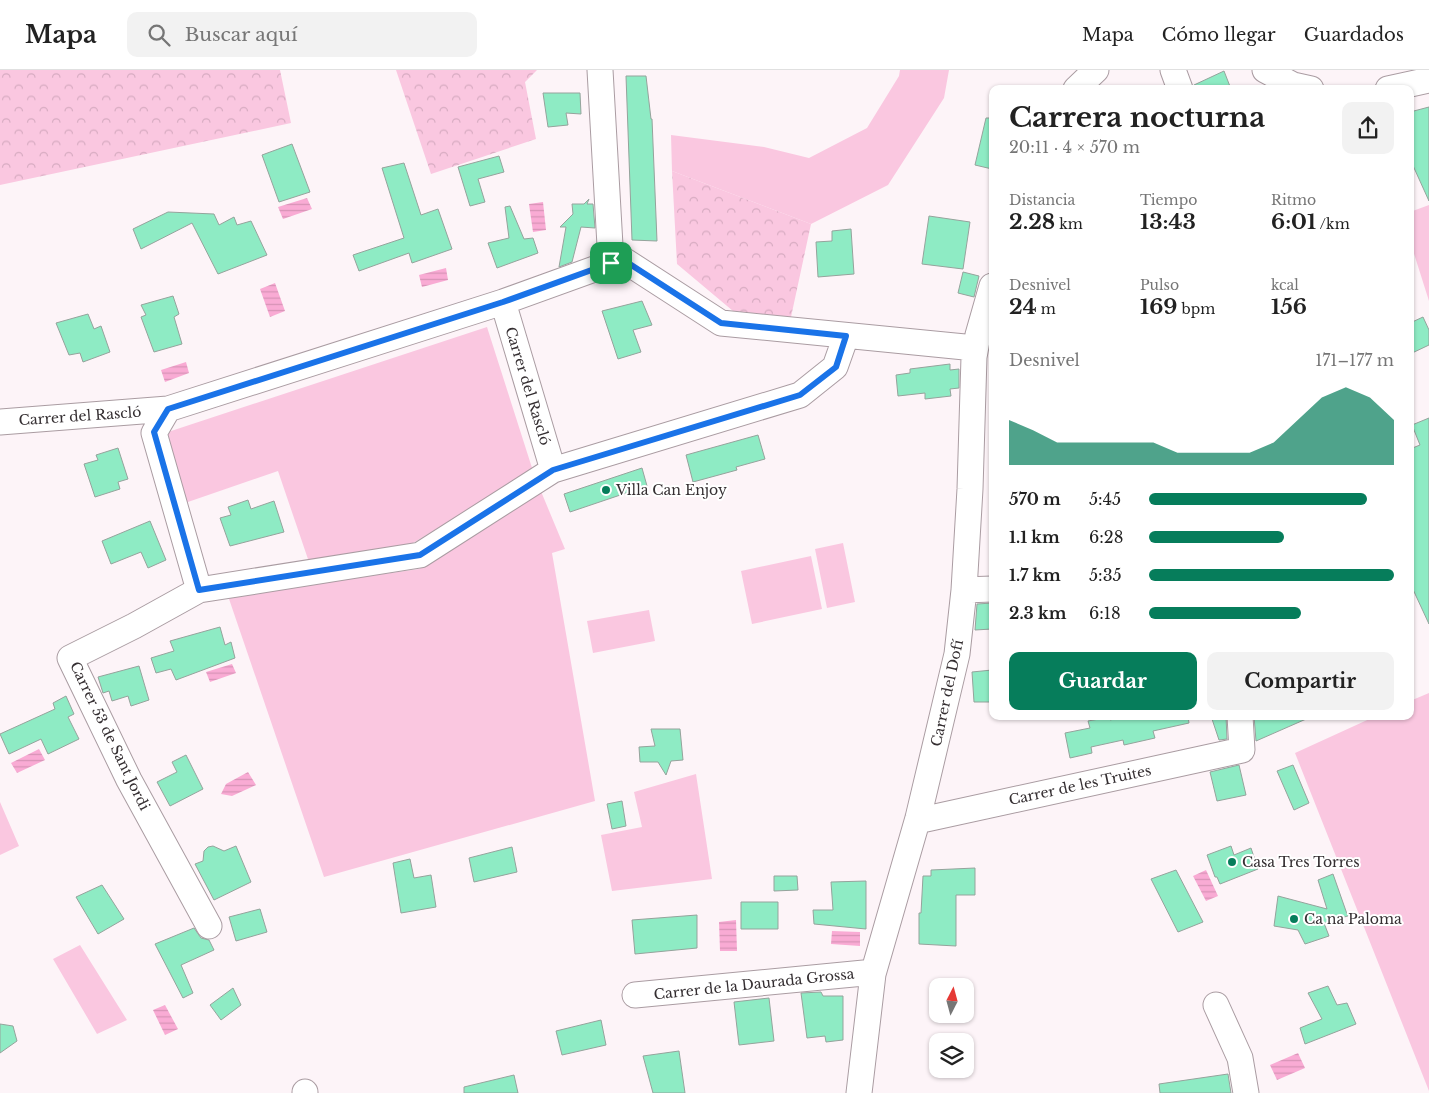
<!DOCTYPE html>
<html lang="es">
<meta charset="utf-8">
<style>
:root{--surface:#fff;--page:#f2f2f2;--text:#222;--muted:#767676;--line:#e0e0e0;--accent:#067d5b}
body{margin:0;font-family:"Libre Baskerville",serif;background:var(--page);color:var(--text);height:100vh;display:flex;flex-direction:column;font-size:19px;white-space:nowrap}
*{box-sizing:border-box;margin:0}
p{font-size:16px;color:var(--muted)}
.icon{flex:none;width:28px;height:28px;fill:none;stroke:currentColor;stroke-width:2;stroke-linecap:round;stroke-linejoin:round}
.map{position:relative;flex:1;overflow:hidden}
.sheet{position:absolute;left:989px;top:15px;width:425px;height:635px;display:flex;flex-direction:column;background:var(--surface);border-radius:10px;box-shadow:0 1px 4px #0004}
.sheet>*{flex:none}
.needle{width:32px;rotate:6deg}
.fabs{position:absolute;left:929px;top:908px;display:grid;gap:10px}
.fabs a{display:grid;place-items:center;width:45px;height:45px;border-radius:10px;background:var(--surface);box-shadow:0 1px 4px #0004;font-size:25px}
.pin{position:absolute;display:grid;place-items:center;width:42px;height:42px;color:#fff;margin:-21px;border-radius:10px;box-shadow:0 2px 8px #0006}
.round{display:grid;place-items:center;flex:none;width:52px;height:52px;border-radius:10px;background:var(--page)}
.summary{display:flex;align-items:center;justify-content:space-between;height:85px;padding:0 20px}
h1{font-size:28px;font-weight:800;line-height:38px}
.metrics{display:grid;grid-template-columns:repeat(3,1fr);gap:8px;height:85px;padding:5px 20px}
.metrics div{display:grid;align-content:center}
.metrics b{font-size:21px;font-weight:800}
.metrics small{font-size:14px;font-weight:400}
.metrics p{font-size:14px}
.chart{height:140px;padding:10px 20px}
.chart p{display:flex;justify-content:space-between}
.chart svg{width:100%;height:90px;margin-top:5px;fill:var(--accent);opacity:.7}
.cta{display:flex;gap:10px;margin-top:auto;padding:10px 20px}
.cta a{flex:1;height:58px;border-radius:10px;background:var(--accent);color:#fff;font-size:20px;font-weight:800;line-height:58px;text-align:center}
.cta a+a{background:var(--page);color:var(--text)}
ul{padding:0 20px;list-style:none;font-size:16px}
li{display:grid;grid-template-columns:80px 60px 1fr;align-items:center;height:38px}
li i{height:12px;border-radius:6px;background:var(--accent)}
header{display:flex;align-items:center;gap:30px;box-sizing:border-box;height:70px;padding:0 25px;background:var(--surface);border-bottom:1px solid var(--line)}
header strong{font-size:24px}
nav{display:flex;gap:28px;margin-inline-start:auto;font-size:18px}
.search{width:350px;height:45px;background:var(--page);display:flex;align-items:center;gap:12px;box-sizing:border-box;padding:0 18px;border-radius:10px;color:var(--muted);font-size:19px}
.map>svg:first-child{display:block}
</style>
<header>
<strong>Mapa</strong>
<div class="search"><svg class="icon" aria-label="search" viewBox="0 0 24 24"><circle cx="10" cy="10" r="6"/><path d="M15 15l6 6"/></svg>Buscar aquí</div>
<nav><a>Mapa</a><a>Cómo llegar</a><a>Guardados</a></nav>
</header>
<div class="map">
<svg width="1429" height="1023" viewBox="0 0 1429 1023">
<defs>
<pattern id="forest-crowns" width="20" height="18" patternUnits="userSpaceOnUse" patternTransform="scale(1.25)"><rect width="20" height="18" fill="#fac7e0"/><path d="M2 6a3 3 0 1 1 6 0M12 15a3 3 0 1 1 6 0" fill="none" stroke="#d7abc1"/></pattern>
<pattern id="water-rules" width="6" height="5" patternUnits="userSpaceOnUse" patternTransform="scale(1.25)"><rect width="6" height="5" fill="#f9abd4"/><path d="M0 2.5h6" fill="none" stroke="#d693b6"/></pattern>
</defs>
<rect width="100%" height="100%" fill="#fdf4f8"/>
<!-- grass -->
<path fill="#fac7e0" d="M 900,0 L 949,0 L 944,28 L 888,115 L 811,154 L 672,101 L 671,65 L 764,77 L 809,88 L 867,58 L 899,6 Z
M 1429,135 L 1429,231 L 1410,171 L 1410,142 Z
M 487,257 L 533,401 L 413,473 L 310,495 L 278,401 L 185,433 L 165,363 Z
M 540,419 L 565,479 L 552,483 L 595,731 L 324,807 L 228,526 L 419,499 Z
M 843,473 L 855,532 L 827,538 L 815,479 Z
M 811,486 L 822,539 L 752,554 L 741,501 Z
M 649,540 L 655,571 L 593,583 L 587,551 Z
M 1429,623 L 1429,1021 L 1295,683 L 1376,646 L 1410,646 L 1410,631 Z
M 696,704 L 712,809 L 612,821 L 601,765 L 642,757 L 634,722 Z
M 0,732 L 19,776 L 0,785 Z
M 80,875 L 127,950 L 97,964 L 53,889 Z"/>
<!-- forest -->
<path fill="url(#forest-crowns)" d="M 0,0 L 280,0 L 291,53 L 0,115 Z
M 396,0 L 537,0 L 525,12 L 536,69 L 431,104 Z
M 672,101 L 811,154 L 791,247 L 733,241 L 677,194 Z"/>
<!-- water -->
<path fill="url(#water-rules)" d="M 307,128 L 312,139 L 283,149 L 278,137 Z
M 543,132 L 546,160 L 533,162 L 529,134 Z
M 446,198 L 448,210 L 422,217 L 419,205 Z
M 275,213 L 285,241 L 270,247 L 260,219 Z
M 186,292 L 189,303 L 165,312 L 161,300 Z
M 232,594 L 236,603 L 210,612 L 206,602 Z
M 39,679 L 45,690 L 17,703 L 11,693 Z
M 248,702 L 256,715 L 232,726 L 221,724 L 226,714 Z
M 1206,800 L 1218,826 L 1206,831 L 1193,806 Z
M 736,850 L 737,881 L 720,881 L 719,852 Z
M 832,861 L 860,862 L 860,876 L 831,874 Z
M 165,935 L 178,959 L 165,965 L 153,940 Z
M 1298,983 L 1305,998 L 1277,1010 L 1270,995 Z"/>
<!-- building -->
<path fill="#8eebc4" stroke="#95a39c" d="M 1224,1 L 1231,19 L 1194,19 L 1194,15 Z
M 626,6 L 646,6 L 651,49 L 652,49 L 657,171 L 632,170 Z
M 543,23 L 580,23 L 581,44 L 566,43 L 568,55 L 548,57 Z
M 1429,37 L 1429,131 L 1410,89 L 1410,42 Z
M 986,48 L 992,48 L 992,99 L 975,95 Z
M 292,74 L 310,122 L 279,132 L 262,85 Z
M 499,86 L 504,102 L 478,109 L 485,132 L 470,136 L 458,97 Z
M 404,93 L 421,145 L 438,139 L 452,179 L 412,193 L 409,183 L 359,201 L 353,185 L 404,168 L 382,98 Z
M 589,129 L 587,134 L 593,134 L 595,158 L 581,157 L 572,192 L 559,197 L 566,157 L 560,157 L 573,144 L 572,134 L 584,134 Z
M 510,136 L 524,169 L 533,168 L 538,183 L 497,198 L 488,173 L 509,168 L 505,137 Z
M 168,142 L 214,144 L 219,155 L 234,147 L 237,155 L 251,151 L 267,185 L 218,204 L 192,153 L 141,179 L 133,159 Z
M 929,146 L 970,152 L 963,199 L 922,194 Z
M 851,159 L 854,204 L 818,207 L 816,172 L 832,171 L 832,161 Z
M 963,202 L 979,206 L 974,227 L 958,223 Z
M 173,226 L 179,244 L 174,247 L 182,274 L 154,282 L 141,247 L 146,245 L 141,235 Z
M 642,231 L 652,255 L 633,260 L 641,282 L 618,289 L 602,241 Z
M 88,244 L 94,259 L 101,256 L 110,282 L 83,292 L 80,283 L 69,285 L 56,253 Z
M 1423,247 L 1429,260 L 1429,275 L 1410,284 L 1410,253 Z
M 950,294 L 950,300 L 959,299 L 959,318 L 950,319 L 951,326 L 925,329 L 925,323 L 898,326 L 896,305 L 910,303 L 910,299 Z
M 1429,348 L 1429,554 L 1410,513 L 1410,379 L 1420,375 L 1412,355 Z
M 758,365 L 765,389 L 736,397 L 737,400 L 693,412 L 686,385 Z
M 118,378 L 128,409 L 118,412 L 120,419 L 95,427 L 84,394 L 98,390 L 96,385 Z
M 642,398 L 647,416 L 570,442 L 564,424 Z
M 248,430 L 251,439 L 274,431 L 284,462 L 230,476 L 220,448 L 231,445 L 228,437 Z
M 150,451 L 166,490 L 148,498 L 141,482 L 111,494 L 102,471 Z
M 992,533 L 992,559 L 975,560 L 977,534 Z
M 220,557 L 225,575 L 231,572 L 235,588 L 176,610 L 171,599 L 156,603 L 151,588 L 174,581 L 170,571 Z
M 139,596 L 149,630 L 131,636 L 128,626 L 112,631 L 109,621 L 103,623 L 98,607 Z
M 992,600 L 992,632 L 974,632 L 972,602 Z
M 66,626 L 74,644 L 68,647 L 79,669 L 48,684 L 41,669 L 9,684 L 0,664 L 55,639 L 53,633 Z
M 1128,646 L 1188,646 L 1189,653 L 1153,661 L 1155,668 L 1124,675 L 1123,670 L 1091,677 L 1092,683 L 1070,688 L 1065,663 L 1090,658 L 1088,651 L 1110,647 L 1110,650 Z
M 1211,646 L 1226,646 L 1227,669 L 1219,670 Z
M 1254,646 L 1313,646 L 1256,671 Z
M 651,659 L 680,659 L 683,690 L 671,691 L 666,705 L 658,692 L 640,692 L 639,677 L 655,676 Z
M 186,685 L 203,719 L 170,736 L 157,712 L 177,702 L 172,692 Z
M 1239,695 L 1246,725 L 1217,731 L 1210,702 Z
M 1293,695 L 1309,733 L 1294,740 L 1277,701 Z
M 622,731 L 626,756 L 612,759 L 607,734 Z
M 213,776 L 224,781 L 236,776 L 251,812 L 214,830 L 195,794 L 203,791 L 204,781 L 208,777 Z
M 1231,776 L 1234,785 L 1251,778 L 1258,799 L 1220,814 L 1217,807 L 1215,807 L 1207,785 Z
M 512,777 L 517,802 L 474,812 L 469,788 Z
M 410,789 L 414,808 L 431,805 L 436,837 L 401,843 L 393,793 Z
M 975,798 L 975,825 L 956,825 L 956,876 L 919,874 L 919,843 L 921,843 L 923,806 L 931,806 L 931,800 Z
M 1176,800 L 1203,852 L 1178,862 L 1151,809 Z
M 1333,804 L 1347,844 L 1351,845 L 1324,853 L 1329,866 L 1305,874 L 1298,860 L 1274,856 L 1278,826 L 1327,839 L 1318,810 Z
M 774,806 L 797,806 L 798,820 L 774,821 Z
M 866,811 L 866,859 L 814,854 L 813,840 L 833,840 L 831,812 Z
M 102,815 L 124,849 L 98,864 L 76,827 Z
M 741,832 L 778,832 L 778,859 L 741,859 Z
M 260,839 L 267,862 L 236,871 L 229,847 Z
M 697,845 L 697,878 L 635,884 L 632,850 Z
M 194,858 L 201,868 L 209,870 L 214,880 L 181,895 L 193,923 L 183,928 L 155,874 Z
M 1328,916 L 1337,935 L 1347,933 L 1356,954 L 1305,974 L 1300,958 L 1322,949 L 1308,923 Z
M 233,918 L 241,935 L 221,950 L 210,935 Z
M 821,922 L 823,926 L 843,926 L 843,970 L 826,972 L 825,966 L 807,968 L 801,923 Z
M 769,928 L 774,971 L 739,975 L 734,932 Z
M 601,950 L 606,975 L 562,985 L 556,961 Z
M 0,954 L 13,956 L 17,971 L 0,983 Z
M 679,981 L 685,1023 L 653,1023 L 643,986 Z
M 1228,1004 L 1231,1023 L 1160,1023 L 1159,1014 Z
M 514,1005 L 518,1023 L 464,1023 L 464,1017 Z"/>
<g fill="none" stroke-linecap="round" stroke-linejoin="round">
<defs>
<path id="minor" d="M 600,0 L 611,193
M 1173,0 L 1180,19
M 1265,0 L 1293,15 L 1311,19
M 1076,19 L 1096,0
M 1388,19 L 1429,10
M 503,232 L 553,400
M 168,339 L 154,363 L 199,520
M 0,352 L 168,339 L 503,232 L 622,189 L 721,253 L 975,278
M 964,520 L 992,519
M 918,748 L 926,749 L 1242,680 L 1240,646
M 209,856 L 129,710 L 70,588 L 134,556 L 199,520 L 420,485 L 553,400 L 800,325 L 835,297 L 846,266
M 635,925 L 864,903 L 873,904
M 1216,935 L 1240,988 L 1246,1023
M 305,1022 L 305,1023
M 859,1023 L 873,904 L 918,748 L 957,584 L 964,520 L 970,419 L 974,287 L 978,265 L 992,216"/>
</defs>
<!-- minor casing -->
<use href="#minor" stroke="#aa9ca2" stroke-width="27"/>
<!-- minor -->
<use href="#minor" stroke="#fff" stroke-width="25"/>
</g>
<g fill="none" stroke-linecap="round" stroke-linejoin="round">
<defs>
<path id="route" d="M 622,189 L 721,253 L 846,266 L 836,297 L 800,325 L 553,400 L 420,485 L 199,520 L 154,362 L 168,339 L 503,232 Z"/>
</defs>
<!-- route casing -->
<use href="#route" stroke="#fff" stroke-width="10"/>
<!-- route -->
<use href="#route" stroke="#1a73e8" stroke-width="6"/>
</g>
<!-- markers -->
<g fill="#067d5b" stroke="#fff" stroke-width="2">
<circle cx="606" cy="420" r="5"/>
<circle cx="1232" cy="792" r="5"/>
<circle cx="1294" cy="849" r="5"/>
</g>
<g text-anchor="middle" stroke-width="4" stroke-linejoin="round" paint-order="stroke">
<!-- street labels -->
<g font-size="14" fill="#352f32" stroke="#fff">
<text transform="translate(528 316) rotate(73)" y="5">Carrer del Rascló</text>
<text transform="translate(80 346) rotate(-4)" y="5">Carrer del Rascló</text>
<text transform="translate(947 623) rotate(-78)" y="5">Carrer del Dofí</text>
<text transform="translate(110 666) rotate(64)" y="5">Carrer 53 de Sant Jordi</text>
<text transform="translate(1080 715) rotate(-12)" y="5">Carrer de les Truites</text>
<text transform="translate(754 914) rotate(-6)" y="5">Carrer de la Daurada Grossa</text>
</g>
<!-- poi labels -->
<g font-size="14" fill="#352f32" stroke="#fff" text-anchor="start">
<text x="616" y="425">Villa Can Enjoy</text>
<text x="1242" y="797">Casa Tres Torres</text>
<text x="1304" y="854">Ca na Paloma</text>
</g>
</g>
</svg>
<div class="fabs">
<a><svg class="needle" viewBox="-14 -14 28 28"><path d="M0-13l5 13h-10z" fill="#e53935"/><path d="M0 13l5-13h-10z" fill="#767676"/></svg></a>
<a><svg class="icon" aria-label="layers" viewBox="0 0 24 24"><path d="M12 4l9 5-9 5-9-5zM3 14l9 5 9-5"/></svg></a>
</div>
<div class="pin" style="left:611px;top:193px;background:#1e9e55"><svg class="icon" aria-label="arrive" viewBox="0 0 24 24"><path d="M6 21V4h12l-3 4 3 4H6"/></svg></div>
<section class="sheet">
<div class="summary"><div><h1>Carrera nocturna</h1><p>20:11 · 4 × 570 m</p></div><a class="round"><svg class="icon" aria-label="share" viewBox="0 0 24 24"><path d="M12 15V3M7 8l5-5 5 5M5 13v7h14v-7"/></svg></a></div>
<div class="metrics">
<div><p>Distancia</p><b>2.28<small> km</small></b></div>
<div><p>Tiempo</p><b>13:43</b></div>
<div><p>Ritmo</p><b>6:01<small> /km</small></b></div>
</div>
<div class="metrics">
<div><p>Desnivel</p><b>24<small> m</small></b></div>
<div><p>Pulso</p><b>169<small> bpm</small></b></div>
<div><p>kcal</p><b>156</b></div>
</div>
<div class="chart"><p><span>Desnivel</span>171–177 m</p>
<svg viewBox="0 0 160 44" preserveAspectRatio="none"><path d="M0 44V22L10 27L20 33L30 33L40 33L50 33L60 33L70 38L80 38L90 38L100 38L110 33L120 22L130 11L140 6L150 11L160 22V44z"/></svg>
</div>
<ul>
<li><b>570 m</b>5:45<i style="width:89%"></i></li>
<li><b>1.1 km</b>6:28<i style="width:55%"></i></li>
<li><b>1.7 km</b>5:35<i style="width:100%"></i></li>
<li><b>2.3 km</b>6:18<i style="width:62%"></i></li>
</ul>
<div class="cta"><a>Guardar</a><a>Compartir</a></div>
</section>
</div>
